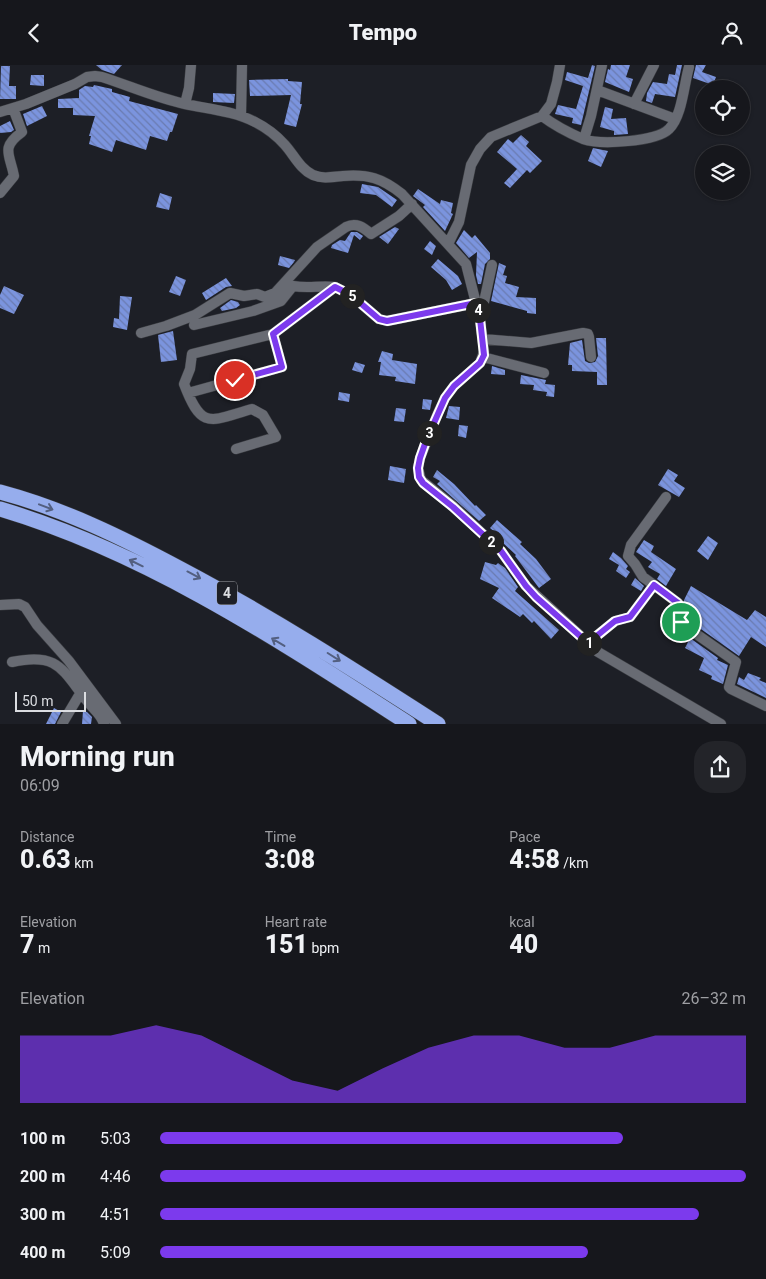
<!DOCTYPE html>
<meta charset="utf-8">
<style>
:root{--surface:#16171c;--page:#232429;--text:#f1f3f6;--muted:#9e9fa3;--line:#35363b;--accent:#7c3aed}
body{margin:0;font-family:Roboto,sans-serif;background:var(--page);color:var(--text);height:100vh;display:flex;flex-direction:column;font-size:19px;white-space:nowrap}
*{box-sizing:border-box;margin:0}
p{font-size:16px;color:var(--muted)}
.icon{flex:none;width:28px;height:28px;fill:none;stroke:currentColor;stroke-width:2;stroke-linecap:round;stroke-linejoin:round}
.map{position:relative;height:659px;overflow:hidden}
.sheet{display:flex;flex-direction:column;background:var(--surface);flex:1}
.sheet>*{flex:none}
.buttons{position:absolute;left:695px;top:15px;display:grid;gap:10px}
.buttons a{display:grid;place-items:center;width:55px;height:55px;border-radius:50%;background:var(--surface);box-shadow:0 1px 4px #0004,0 0 0 1px var(--line);font-size:25px}
.scale{position:absolute;left:15px;bottom:12px;width:71px;box-sizing:border-box;padding-left:5px;border:2px solid #dbdde1;border-top:0;font-size:14px;line-height:18px;white-space:nowrap;color:#dbdde1;-webkit-text-stroke:4px #1d1f26;paint-order:stroke}
.pin{position:absolute;display:grid;place-items:center;width:42px;height:42px;color:#fff;margin:-21px;border:2px solid #fff;border-radius:50%;box-shadow:0 1px 5px #0007}
.km{position:absolute;width:25px;height:25px;margin:-12px;border-radius:50%;background:#222;color:#fff;font-size:14px;line-height:25px;text-align:center}
.round{display:grid;place-items:center;flex:none;width:52px;height:52px;border-radius:20px;background:var(--page)}
.overview{display:flex;align-items:center;justify-content:space-between;height:85px;padding:0 20px}
h1{font-size:28px;font-weight:800;line-height:38px}
.stats{display:grid;grid-template-columns:repeat(3,1fr);gap:8px;height:85px;padding:5px 20px}
.stats div{display:grid;align-content:center}
.stats b{font-size:25px;font-weight:800}
.stats small{font-size:14px;font-weight:400}
.stats p{font-size:14px}
.chart{height:140px;padding:10px 20px}
.chart p{display:flex;justify-content:space-between}
.chart svg{width:100%;height:90px;margin-top:5px;fill:var(--accent);opacity:.7}
ul{padding:0 20px;list-style:none;font-size:16px}
li{display:grid;grid-template-columns:80px 60px 1fr;align-items:center;height:38px}
li i{height:12px;border-radius:6px;background:var(--accent)}
header{display:flex;justify-content:space-between;align-items:center;height:65px;padding:0 20px;background:var(--surface);font-size:22px;font-weight:800}
.map>svg:first-child{display:block}
</style>
<header><svg class="icon" aria-label="back" viewBox="0 0 24 24"><path d="M15 5l-7 7 7 7"/></svg>Tempo<svg class="icon" aria-label="person" viewBox="0 0 24 24"><circle cx="12" cy="8" r="4"/><path d="M4 21q1-7 8-7t8 7"/></svg></header>
<div class="map">
<svg width="766" height="659" viewBox="0 0 766 659">
<defs>
<pattern id="building-back-hatch" width="6" height="6" patternUnits="userSpaceOnUse" patternTransform="scale(1.25)"><rect width="6" height="6" fill="#7b94de"/><path d="M-1 5l2 2M0 0l6 6M5-1l2 2" fill="none" stroke="#6a7bb0"/></pattern>
</defs>
<rect width="100%" height="100%" fill="#1d1f26"/>
<!-- building -->
<path fill="url(#building-back-hatch)" d="M 96,0 L 122,0 L 114,9 L 102,5 Z
M 592,0 L 595,1 L 581,60 L 572,58 L 573,53 L 555,49 L 558,40 L 576,44 L 583,21 L 565,15 L 567,7 L 588,13 Z
M 611,0 L 630,0 L 626,12 L 633,14 L 629,27 L 605,17 L 608,4 L 610,5 Z
M 677,0 L 682,0 L 675,32 L 655,29 L 652,38 L 646,36 L 647,28 L 653,17 L 667,19 L 669,9 L 675,10 Z
M 696,0 L 706,0 L 702,7 L 716,12 L 713,20 L 693,13 Z
M 1,1 L 10,1 L 9,21 L 16,21 L 16,34 L 0,34 Z
M 31,10 L 44,10 L 44,21 L 30,20 Z
M 288,14 L 288,16 L 302,17 L 300,39 L 302,39 L 296,62 L 284,59 L 291,30 L 250,31 L 249,15 Z
M 94,20 L 112,24 L 112,27 L 130,32 L 129,36 L 178,49 L 172,67 L 170,67 L 167,76 L 150,71 L 146,85 L 116,75 L 112,87 L 89,79 L 91,71 L 89,71 L 95,51 L 73,50 L 73,43 L 58,43 L 58,34 L 79,33 L 79,25 L 85,21 L 93,22 Z
M 213,28 L 235,29 L 234,38 L 213,37 Z
M 42,41 L 47,51 L 27,61 L 23,49 Z
M 605,42 L 613,44 L 611,54 L 626,53 L 628,69 L 614,70 L 614,66 L 600,62 Z
M 10,56 L 14,65 L 11,67 L 0,68 L 0,61 Z
M 521,70 L 529,77 L 526,81 L 542,96 L 530,108 L 527,105 L 510,123 L 504,118 L 517,104 L 497,87 L 508,74 L 513,78 Z
M 593,83 L 608,86 L 601,102 L 588,96 Z
M 362,119 L 378,122 L 397,135 L 392,142 L 376,130 L 360,128 Z
M 418,124 L 440,139 L 441,135 L 453,138 L 451,148 L 453,149 L 445,166 L 423,142 L 425,140 L 413,131 Z
M 160,128 L 172,132 L 169,145 L 156,142 Z
M 395,162 L 399,164 L 388,179 L 379,172 Z
M 464,165 L 472,173 L 475,170 L 490,188 L 490,194 L 485,199 L 481,219 L 478,219 L 476,210 L 477,187 L 469,193 L 456,178 Z
M 351,167 L 357,167 L 363,171 L 360,175 L 354,170 L 348,188 L 331,183 L 332,180 L 340,175 L 345,176 Z
M 430,176 L 436,181 L 432,190 L 424,184 Z
M 280,191 L 295,195 L 294,197 L 289,203 L 278,200 Z
M 438,194 L 458,211 L 462,219 L 452,225 L 446,215 L 431,202 Z
M 499,198 L 506,201 L 503,210 L 507,211 L 505,218 L 519,222 L 516,232 L 536,233 L 536,249 L 527,248 L 527,246 L 491,236 Z
M 176,211 L 186,215 L 180,231 L 169,227 Z
M 226,213 L 232,221 L 226,222 L 206,235 L 202,228 Z
M 4,221 L 24,230 L 14,249 L 0,243 L 0,230 Z
M 120,231 L 132,232 L 127,265 L 113,262 L 114,253 L 119,254 Z
M 231,235 L 238,237 L 240,240 L 236,243 L 222,246 L 220,243 Z
M 173,266 L 177,295 L 161,297 L 158,270 Z
M 596,273 L 606,273 L 607,320 L 597,320 L 597,307 L 572,306 L 572,300 L 568,300 L 570,278 L 582,275 L 585,296 L 589,298 L 595,297 L 598,291 Z
M 382,286 L 393,289 L 392,295 L 417,299 L 415,319 L 395,316 L 396,312 L 379,310 L 381,297 L 378,297 Z
M 355,297 L 365,300 L 362,308 L 352,305 Z
M 492,301 L 505,305 L 505,310 L 491,309 Z
M 521,310 L 546,315 L 545,319 L 555,320 L 554,332 L 546,331 L 547,327 L 533,325 L 534,320 L 520,319 Z
M 339,327 L 350,329 L 349,337 L 338,335 Z
M 423,334 L 432,335 L 430,345 L 422,344 Z
M 449,341 L 460,342 L 459,355 L 446,353 Z
M 396,343 L 406,344 L 404,357 L 394,356 Z
M 459,360 L 468,361 L 466,373 L 458,371 Z
M 390,401 L 406,404 L 404,418 L 388,415 Z
M 668,404 L 678,410 L 674,416 L 685,423 L 679,432 L 658,420 Z
M 437,405 L 454,419 L 475,441 L 476,440 L 486,450 L 479,456 L 437,419 L 440,416 L 433,412 Z
M 497,455 L 522,477 L 520,479 L 536,494 L 551,514 L 539,523 L 515,491 L 516,490 L 502,477 L 504,475 L 490,463 Z
M 708,471 L 718,478 L 708,495 L 697,486 Z
M 644,475 L 654,481 L 651,487 L 676,504 L 666,521 L 657,514 L 660,509 L 648,502 L 652,497 L 636,487 Z
M 613,487 L 621,493 L 628,501 L 626,504 L 630,507 L 626,513 L 616,506 L 619,500 L 609,494 Z
M 485,497 L 496,500 L 498,498 L 505,503 L 518,522 L 515,526 L 559,565 L 551,574 L 534,556 L 532,558 L 523,549 L 520,552 L 492,533 L 499,523 L 480,514 Z
M 635,513 L 644,521 L 641,526 L 631,520 Z
M 691,521 L 747,555 L 755,545 L 766,552 L 766,582 L 751,572 L 739,591 L 681,550 L 684,540 L 684,535 Z
M 690,573 L 718,593 L 717,595 L 728,600 L 723,619 L 711,614 L 712,611 L 699,605 L 704,593 L 685,583 Z
M 748,608 L 761,613 L 759,615 L 766,618 L 766,633 L 737,619 L 739,612 L 744,615 Z
M 54,643 L 61,647 L 55,659 L 46,659 Z
M 83,646 L 87,647 L 92,652 L 91,659 L 82,659 Z"/>
<g fill="none" stroke-linecap="round" stroke-linejoin="round">
<defs>
<path id="street" d="M 597,25 L 675,54
M 185,39 L 189,23 L 191,0
M 634,39 L 654,0
M 0,47 L 26,39 L 75,19 L 87,12 L 95,11 L 102,12 C 130,21 157,33 185,39 C 208,44 234,46 255,57 C 265,62 277,71 285,80 C 294,90 300,104 313,110 C 323,114 332,112 343,111 C 368,109 382,113 402,129 L 466,199 L 480,254 L 484,287 L 480,298 L 454,321 L 445,333 L 438,348 L 420,393 L 418,403 L 421,415 L 453,441 L 501,486 L 526,521 L 537,531 L 598,587 L 721,659
M 241,51 L 242,0
M 542,51 C 554,60 569,68 583,74 C 600,80 656,77 669,64 C 682,52 684,19 689,2
M 584,74 L 591,51 L 602,0
M 0,128 L 14,111 C 10,89 0,83 22,67 L 13,43
M 448,179 L 459,157 L 471,100 L 480,84 L 491,72 L 542,51 L 551,39 L 557,17 L 560,0
M 481,251 L 492,200
M 194,260 L 253,246 L 281,236 L 293,221 C 309,224 320,220 335,222
M 141,268 L 166,261 L 195,250 L 230,228 L 244,231 L 257,229 L 265,232 L 275,228 L 317,182 L 346,162 C 356,157 363,162 371,169 L 399,151 L 412,139
M 483,274 L 531,278 L 583,268 L 588,269 L 589,272 L 591,292
M 483,292 L 544,308
M 188,328 L 282,302 L 273,269
M 236,384 L 276,372 L 263,350 L 252,344 C 210,356 202,366 184,319 L 190,304 L 192,289 L 273,269 L 335,222 L 351,230 L 379,254 L 387,256 L 476,238
M 654,520 L 643,512 L 635,499 L 628,491 L 631,480 L 666,432
M 0,540 L 19,539 L 25,542 L 37,560 L 69,596 L 116,659
M 588,578 L 615,556 L 630,552 L 654,520 L 678,538 L 674,549 L 675,554 L 736,597 L 729,622 L 731,624 L 766,641
M 12,597 C 59,587 62,605 88,637 C 94,645 101,649 104,659
M 62,659 L 81,627"/>
<path id="highway" d="M 0,427 C 64,444 123,473 181,504 C 270,551 354,605 438,659
M 0,444 C 148,488 280,576 409,659"/>
</defs>
<!-- street casing -->
<use href="#street" stroke="#3a3c41" stroke-width="11"/>
<!-- highway casing -->
<use href="#highway" stroke="#3a3c41" stroke-width="16"/>
<!-- street -->
<use href="#street" stroke="#686b73" stroke-width="10"/>
<!-- highway -->
<use href="#highway" stroke="#96aded" stroke-width="15"/>
</g>
<!-- one-way arrows -->
<defs><path id="oneway-shaft" d="M-6 0H5M1.5-3L5.5 0L1.5 3" fill="none" stroke-width="1.6" stroke-linecap="round" stroke-linejoin="round" transform="scale(1.25)"/></defs>
<g stroke="#535f80">
<use href="#oneway-shaft" transform="translate(46 442) rotate(21)"/>
<use href="#oneway-shaft" transform="translate(136 498) rotate(-154)"/>
<use href="#oneway-shaft" transform="translate(194 510) rotate(28)"/>
<use href="#oneway-shaft" transform="translate(278 577) rotate(-149)"/>
<use href="#oneway-shaft" transform="translate(334 592) rotate(32)"/>
</g>
<g fill="none" stroke-linecap="round" stroke-linejoin="round">
<defs>
<path id="route" d="M 235,315 L 282,302 L 273,269 L 335,222 L 351,230 L 379,254 L 387,256 L 476,238 L 480,254 L 484,290 L 480,298 L 454,321 L 445,333 L 426,376 L 420,393 L 418,403 L 419,412 L 423,418 L 453,442 L 501,486 L 526,521 L 536,532 L 588,578 L 615,556 L 630,552 L 654,520 L 678,538 L 674,549 L 675,554 L 681,557"/>
</defs>
<!-- route casing -->
<use href="#route" stroke="#fff" stroke-width="10"/>
<!-- route -->
<use href="#route" stroke="#7c3aed" stroke-width="6"/>
</g>
<g text-anchor="middle" stroke-width="5" stroke-linejoin="round" paint-order="stroke">
<!-- shield labels -->
<rect fill="#1d1f26" stroke="#a2a4a9" stroke-width="1" x="217" y="516.5" width="20" height="23" rx="4"/>
<g font-size="14" font-weight="bold" fill="#dbdde1">
<text x="227" y="533">4</text>
</g>
</g>
</svg>
<div class="buttons">
<a><svg class="icon" aria-label="locate" viewBox="0 0 24 24"><circle cx="12" cy="12" r="6"/><path d="M12 2v4M12 18v4M2 12h4M18 12h4"/></svg></a>
<a><svg class="icon" aria-label="layers" viewBox="0 0 24 24"><path d="M12 4l9 5-9 5-9-5zM3 14l9 5 9-5"/></svg></a>
</div>
<div class="scale">50 m</div>
<div class="pin" style="left:681px;top:557px;background:#1e9e55"><svg class="icon" aria-label="arrive" viewBox="0 0 24 24"><path d="M6 21V4h12l-3 4 3 4H6"/></svg></div>
<div class="pin" style="left:235px;top:315px;background:#d93025"><svg class="icon" aria-label="check" viewBox="0 0 24 24"><path d="M5 12l5 5 9-10"/></svg></div>
<b class="km" style="left:589px;top:578px">1</b>
<b class="km" style="left:491px;top:477px">2</b>
<b class="km" style="left:429px;top:368px">3</b>
<b class="km" style="left:478px;top:245px">4</b>
<b class="km" style="left:352px;top:231px">5</b>
</div>
<section class="sheet">
<div class="overview"><div><h1>Morning run</h1><p>06:09</p></div><a class="round"><svg class="icon" aria-label="share" viewBox="0 0 24 24"><path d="M12 15V3M7 8l5-5 5 5M5 13v7h14v-7"/></svg></a></div>
<div class="stats">
<div><p>Distance</p><b>0.63<small> km</small></b></div>
<div><p>Time</p><b>3:08</b></div>
<div><p>Pace</p><b>4:58<small> /km</small></b></div>
</div>
<div class="stats">
<div><p>Elevation</p><b>7<small> m</small></b></div>
<div><p>Heart rate</p><b>151<small> bpm</small></b></div>
<div><p>kcal</p><b>40</b></div>
</div>
<div class="chart"><p><span>Elevation</span>26–32 m</p>
<svg viewBox="0 0 160 44" preserveAspectRatio="none"><path d="M0 44V11L10 11L20 11L30 6L40 11L50 22L60 33L70 38L80 27L90 17L100 11L110 11L120 17L130 17L140 11L150 11L160 11V44z"/></svg>
</div>
<ul>
<li><b>100 m</b>5:03<i style="width:79%"></i></li>
<li><b>200 m</b>4:46<i style="width:100%"></i></li>
<li><b>300 m</b>4:51<i style="width:92%"></i></li>
<li><b>400 m</b>5:09<i style="width:73%"></i></li>
</ul>
</section>
